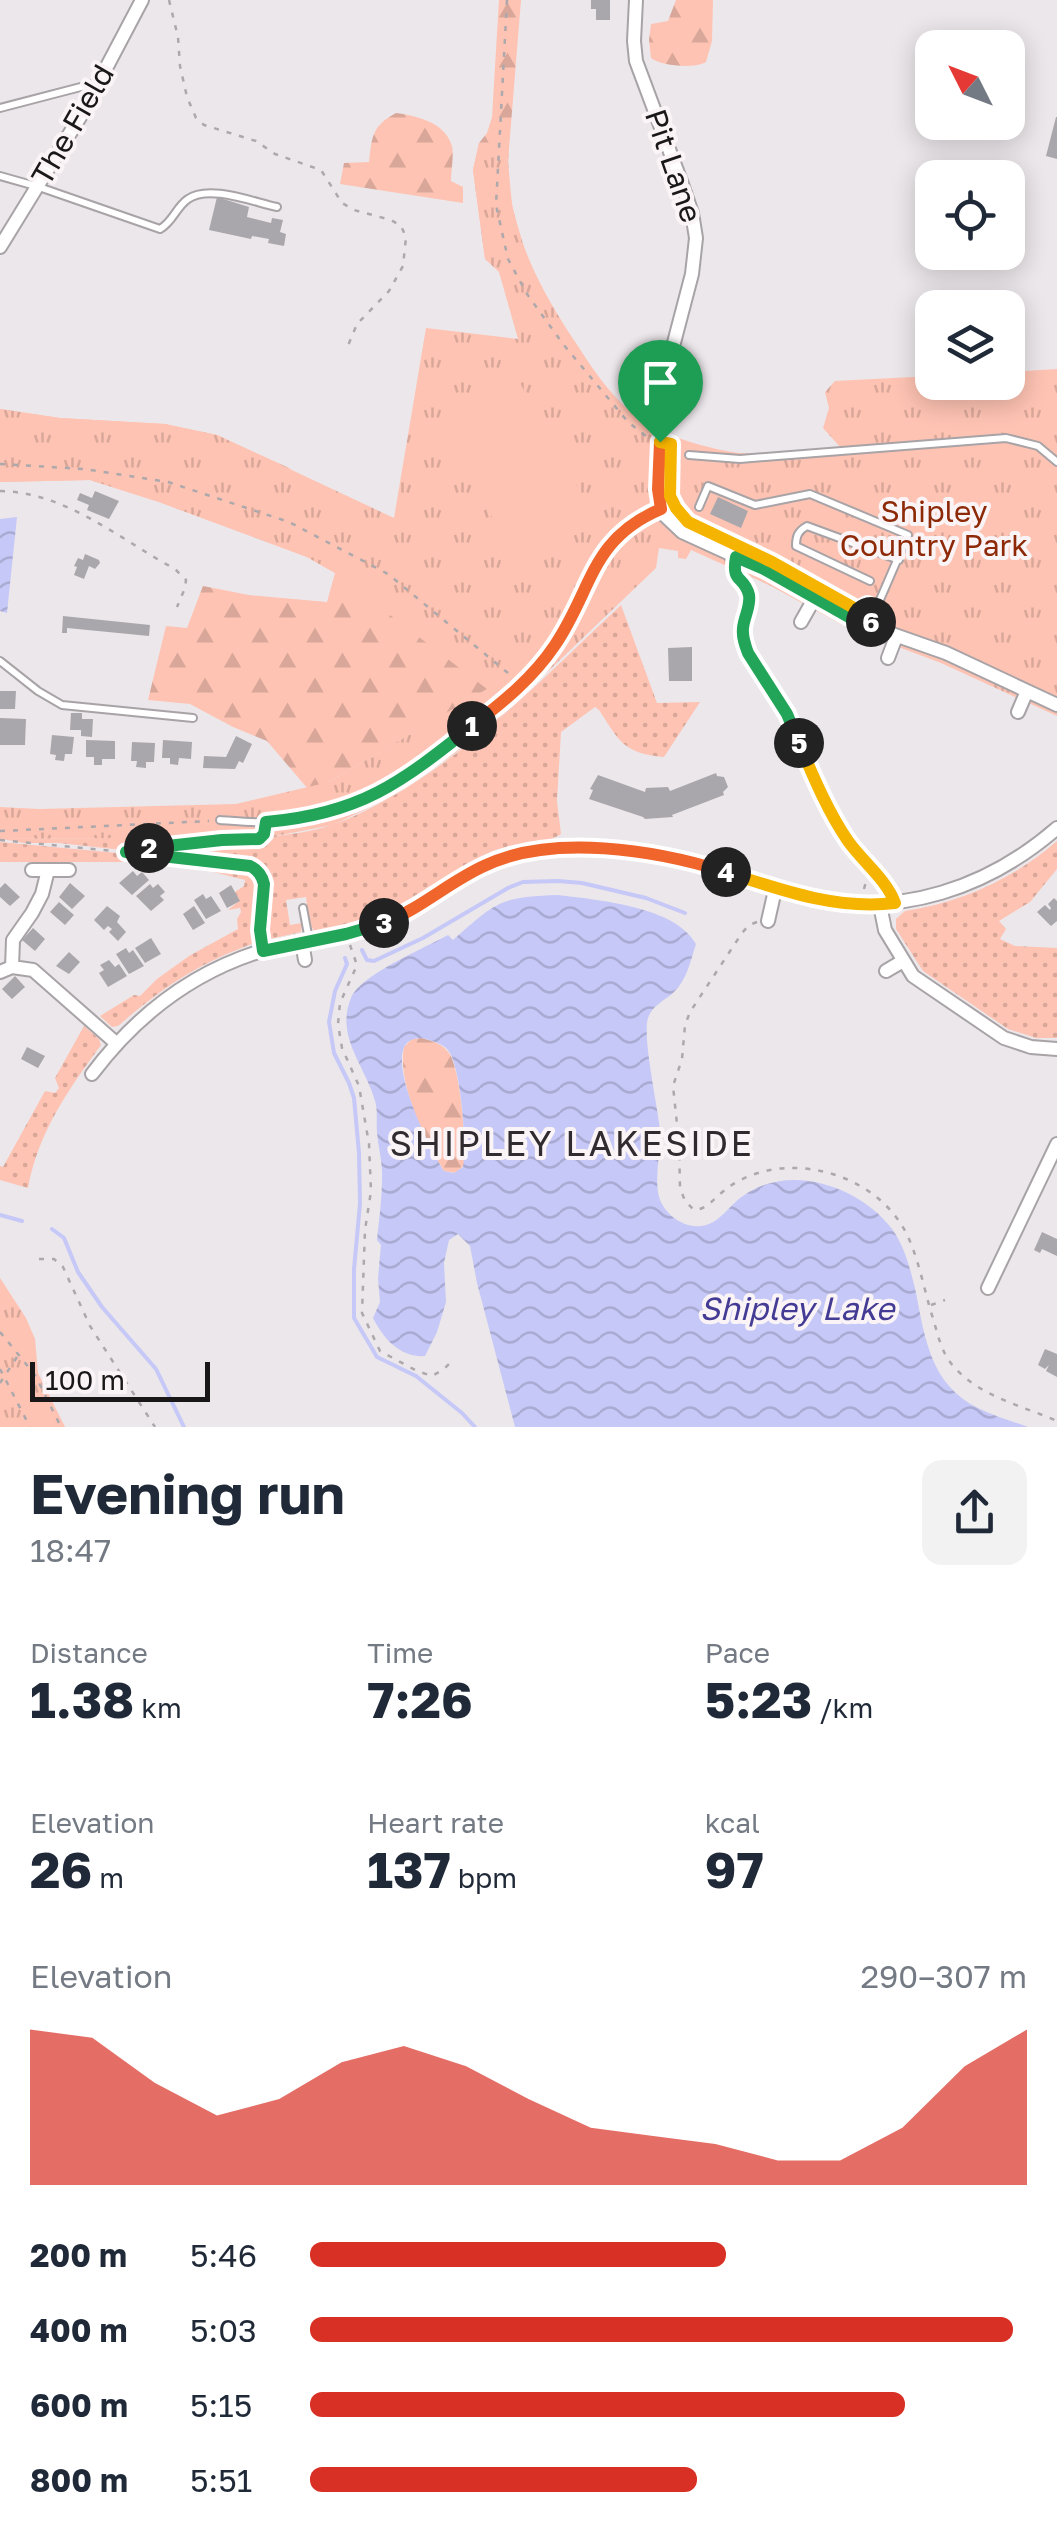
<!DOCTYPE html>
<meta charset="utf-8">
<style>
:root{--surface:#fff;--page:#f2f2f3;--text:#1f2937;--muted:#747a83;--accent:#d93025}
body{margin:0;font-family:"Golos Text",sans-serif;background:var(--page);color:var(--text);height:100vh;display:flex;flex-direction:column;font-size:38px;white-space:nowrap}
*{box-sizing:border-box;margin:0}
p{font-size:32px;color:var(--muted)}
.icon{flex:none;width:55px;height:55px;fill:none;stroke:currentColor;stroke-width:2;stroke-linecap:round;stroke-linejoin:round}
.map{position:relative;height:1427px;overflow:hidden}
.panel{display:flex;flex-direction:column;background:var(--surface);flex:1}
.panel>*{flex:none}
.needle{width:65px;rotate:312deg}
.buttons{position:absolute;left:915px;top:30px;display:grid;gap:20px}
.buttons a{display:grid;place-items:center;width:110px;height:110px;border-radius:20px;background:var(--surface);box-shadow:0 5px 25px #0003;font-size:50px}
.scale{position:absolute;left:30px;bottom:25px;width:180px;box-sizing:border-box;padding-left:10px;border:5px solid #191718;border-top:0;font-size:28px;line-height:35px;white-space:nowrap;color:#191718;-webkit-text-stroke:8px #faf4f7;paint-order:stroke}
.pin{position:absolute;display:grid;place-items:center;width:85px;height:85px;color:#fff;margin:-102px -42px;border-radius:50% 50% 50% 0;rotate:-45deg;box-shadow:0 0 10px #0007}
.pin .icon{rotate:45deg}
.km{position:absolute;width:50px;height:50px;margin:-25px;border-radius:50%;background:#222;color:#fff;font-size:28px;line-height:50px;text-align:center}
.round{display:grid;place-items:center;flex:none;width:105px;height:105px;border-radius:20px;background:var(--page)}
.headline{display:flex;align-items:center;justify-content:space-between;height:170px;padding:0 30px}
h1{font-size:55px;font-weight:700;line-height:75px}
.figures{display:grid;grid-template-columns:repeat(3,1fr);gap:15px;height:170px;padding:10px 30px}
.figures div{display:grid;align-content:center}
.figures b{font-size:50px;font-weight:700}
.figures small{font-size:28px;font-weight:400}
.figures p{font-size:28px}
.chart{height:280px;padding:20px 30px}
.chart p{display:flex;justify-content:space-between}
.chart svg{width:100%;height:180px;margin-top:10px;fill:var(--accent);opacity:.7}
ul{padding:0 30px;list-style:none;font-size:32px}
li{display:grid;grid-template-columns:160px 120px 1fr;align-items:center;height:75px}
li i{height:25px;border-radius:12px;background:var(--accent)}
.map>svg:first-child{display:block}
</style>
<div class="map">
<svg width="1057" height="1427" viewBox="0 0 1057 1427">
<defs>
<pattern id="grass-dots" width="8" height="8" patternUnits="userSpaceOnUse" patternTransform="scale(2.5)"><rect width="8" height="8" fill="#fec3b3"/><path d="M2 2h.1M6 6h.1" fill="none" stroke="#d9a799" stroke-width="1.8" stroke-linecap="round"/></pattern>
<pattern id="forest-firs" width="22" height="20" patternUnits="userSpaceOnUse" patternTransform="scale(2.5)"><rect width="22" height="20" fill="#fec3b3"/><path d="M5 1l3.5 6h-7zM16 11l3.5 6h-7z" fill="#d9a799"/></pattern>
<pattern id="park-tufts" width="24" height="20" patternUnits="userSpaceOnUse" patternTransform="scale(2.5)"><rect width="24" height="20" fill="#fec3b3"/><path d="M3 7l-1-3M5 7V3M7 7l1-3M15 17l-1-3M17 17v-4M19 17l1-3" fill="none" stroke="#d9a799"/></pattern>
<pattern id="water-waves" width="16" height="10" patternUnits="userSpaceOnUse" patternTransform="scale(2.5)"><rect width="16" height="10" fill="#c6c8f7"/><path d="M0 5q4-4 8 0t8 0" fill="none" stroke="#aaabd3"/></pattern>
</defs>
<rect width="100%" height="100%" fill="#ece7ea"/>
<!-- grass -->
<path fill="url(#grass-dots)" d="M 621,605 L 657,703 L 700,702 L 664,757 C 623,753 620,742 599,710 L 595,707 L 561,732 L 557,801 L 561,834 C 546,845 513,843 493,851 C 469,861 448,878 425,891 C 390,912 354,924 314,931 L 309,922 L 306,897 L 286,900 L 290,925 L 302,923 L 301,932 L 266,940 L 264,931 L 266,880 L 264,873 L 257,866 L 188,855 L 139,851 L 223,842 L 261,841 L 267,837 C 288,835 315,831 335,824 C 444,782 537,684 621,605 Z
M 231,837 L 122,850 L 59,843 L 24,843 L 2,839 Z
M 1057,841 L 1057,869 L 1030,902 L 999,921 L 1006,929 L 1000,939 L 1015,946 L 1057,948 L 1057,1038 L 1036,1038 L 1008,1029 L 923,971 L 896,929 L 896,919 L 905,911 C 962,902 1013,879 1057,841 Z
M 0,842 L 182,859 L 252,870 L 258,875 L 260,882 L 258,942 C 201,961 163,987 118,1026 L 112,1027 L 100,1016 L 134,995 L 140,996 L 157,979 L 189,956 L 238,929 L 237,919 L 241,912 L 240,908 L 228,910 L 239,901 L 235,892 L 244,886 L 245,880 L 174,862 L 0,862 Z
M 84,1026 L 99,1039 L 101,1045 C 68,1090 38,1133 28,1188 L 0,1180 L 0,1166 L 3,1167 L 45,1091 L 55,1093 L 59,1088 L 55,1078 Z"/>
<!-- forest -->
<path fill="url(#forest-firs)" d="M 499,0 L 521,0 L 508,161 L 512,206 L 526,255 L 485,259 L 473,170 L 479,143 L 487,133 L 492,117 Z
M 676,0 L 713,0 L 712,41 L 706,62 C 694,69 661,66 651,58 L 649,40 L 651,24 L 668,21 Z
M 396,113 C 417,116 445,122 452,146 C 454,156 451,171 451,181 L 463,187 L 463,203 L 340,184 L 344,163 L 369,162 C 372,136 372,126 396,113 Z
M 0,409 L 60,418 L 165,424 L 217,435 L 289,468 L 488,689 L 329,782 L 308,789 L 267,741 L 233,727 L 190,704 L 148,700 L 166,626 L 187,628 L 203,586 L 249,595 L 327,602 L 335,573 L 307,557 L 159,502 L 90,480 L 0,482 Z
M 422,1038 C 432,1041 443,1044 449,1053 C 461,1071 466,1143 464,1165 L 456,1173 L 444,1171 C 425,1140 397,1084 404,1047 L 412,1039 Z"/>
<!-- park -->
<path fill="url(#park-tufts)" d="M 479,143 L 509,144 C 502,220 538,288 580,349 C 598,378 622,410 652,427 C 672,438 718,451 740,453 C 769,455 810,449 840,447 L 823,428 L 829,408 L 825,392 L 835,381 L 932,376 L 932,382 L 1008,382 L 1008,372 L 1057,369 L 1057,716 L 941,663 L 848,628 L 771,586 L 691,550 L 686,559 L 678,558 L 678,551 L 659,548 L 656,568 L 493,724 L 450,757 L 393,796 L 333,825 L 270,837 L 0,839 L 0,807 L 39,809 L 236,804 L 329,782 L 487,689 L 335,573 L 307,557 L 159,502 L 90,480 L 0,482 L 0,409 L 60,418 L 165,424 L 217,435 L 394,518 L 426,328 L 518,339 L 499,272 L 485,259 L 473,170 Z
M 0,1278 L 26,1318 L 35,1339 L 38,1373 L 65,1427 L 0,1427 Z"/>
<!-- pitch -->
<path fill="#fec3b3" d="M 516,376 L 597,523 L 519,566 L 438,419 Z"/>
<!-- water -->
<path fill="url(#water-waves)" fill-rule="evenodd" d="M 17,517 L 7,613 L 0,611 L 0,519 Z
M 558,895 C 597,900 675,906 696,944 C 691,959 687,980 674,992 C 666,1000 652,1005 648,1018 C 642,1037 658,1107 660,1131 C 661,1151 655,1172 658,1192 C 661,1212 681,1228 701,1226 C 720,1224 729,1205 743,1196 C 790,1162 860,1187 892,1229 C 905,1247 911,1271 916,1293 C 925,1339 931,1385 978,1408 C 994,1416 1011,1421 1028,1427 L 515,1427 L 477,1283 L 470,1246 L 458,1234 L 449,1240 L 444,1263 L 446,1302 L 437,1332 L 425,1356 C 400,1358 383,1338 373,1318 L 380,1302 L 378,1278 L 381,1245 L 377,1240 C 379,1220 382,1199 382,1178 C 383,1163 378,1147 377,1132 C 376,1121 378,1110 375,1101 C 365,1065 335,1037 351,998 C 360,975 425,948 448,935 L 453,940 C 496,902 499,897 558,895 ZM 422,1038 C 432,1041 444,1043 450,1053 C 461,1072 467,1145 463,1167 L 454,1173 L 444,1171 C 431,1150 387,1064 407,1043 C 412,1038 416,1039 422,1038 Z"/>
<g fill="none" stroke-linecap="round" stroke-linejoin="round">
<!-- stream -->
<path stroke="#c6c8f7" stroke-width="4" d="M 362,950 L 367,960 L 374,961 L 423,938 L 508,888 L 523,882 L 558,881 L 582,883 L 646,898 L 685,913
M 345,958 L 347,964 L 335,991 L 329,1022 L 334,1053 L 349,1083 L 354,1098 L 359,1153 L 360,1204 L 354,1269 L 354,1318 L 377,1357 L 416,1376 L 462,1413 L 475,1427
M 0,1215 L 22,1221
M 52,1229 L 64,1238 L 78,1272 L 102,1307 L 156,1369 L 184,1427"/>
</g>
<!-- building -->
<path fill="#aaa7ac" d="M 591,0 L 610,0 L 610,20 L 596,20 L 596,9 L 591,9 Z
M 1056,117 L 1057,117 L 1057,159 L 1046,156 Z
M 217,197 L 249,207 L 247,217 L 271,223 L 272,218 L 283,220 L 280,232 L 286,234 L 284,246 L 268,243 L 269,239 L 252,236 L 251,239 L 209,230 Z
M 95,491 L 119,501 L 109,519 L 87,510 L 89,505 L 77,500 L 80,493 L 92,498 Z
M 718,497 L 748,511 L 741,528 L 710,514 Z
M 85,554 L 99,560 L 100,563 L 95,569 L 89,566 L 84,579 L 74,575 L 77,567 L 74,566 L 78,558 L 83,560 Z
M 63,616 L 150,625 L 149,636 L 67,628 L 67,633 L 62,633 Z
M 692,647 L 692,681 L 669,681 L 668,648 Z
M 0,691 L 16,691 L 15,709 L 0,709 Z
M 71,713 L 82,713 L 82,719 L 93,719 L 92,737 L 81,736 L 81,730 L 70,730 Z
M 0,718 L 26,719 L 25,745 L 0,745 Z
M 52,735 L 74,737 L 72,754 L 65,754 L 64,761 L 55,760 L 56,755 L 50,754 Z
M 236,736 L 252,744 L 243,763 L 239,761 L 235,769 L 203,768 L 204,756 L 226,757 Z
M 86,740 L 115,741 L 115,759 L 102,759 L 102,765 L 94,765 L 94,757 L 86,757 Z
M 163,740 L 192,742 L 191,759 L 179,758 L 178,765 L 170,764 L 170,758 L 162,758 Z
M 132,742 L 155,743 L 154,762 L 146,762 L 146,768 L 136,767 L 137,761 L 131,761 Z
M 716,773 L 717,776 L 724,777 L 728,787 L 723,792 L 724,795 L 672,815 L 673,817 L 645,819 L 643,817 L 589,799 L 593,790 L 590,789 L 598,775 L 645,792 L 646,788 L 668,787 L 670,791 Z
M 133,871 L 137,876 L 142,872 L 149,880 L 132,895 L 119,883 Z
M 5,883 L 20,897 L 10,906 L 0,897 L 0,888 Z
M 70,883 L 85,896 L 72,909 L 59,897 Z
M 150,884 L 153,888 L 158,884 L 165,892 L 160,896 L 164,900 L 151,911 L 136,896 Z
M 231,885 L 240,901 L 227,908 L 219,893 Z
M 203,894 L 206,899 L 211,896 L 221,911 L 206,919 L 194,900 Z
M 1054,898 L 1057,901 L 1057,921 L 1051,926 L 1037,912 L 1045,905 L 1050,910 L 1051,908 L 1048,904 Z
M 59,902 L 74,915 L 65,925 L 50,912 Z
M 107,906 L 120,916 L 117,922 L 126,932 L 118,941 L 109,932 L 112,929 L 108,926 L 104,930 L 94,920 Z
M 194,906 L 205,923 L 193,930 L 183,914 Z
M 33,928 L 45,939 L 35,951 L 22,940 Z
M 151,938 L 161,954 L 145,963 L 135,948 Z
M 126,948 L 129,953 L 133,950 L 144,966 L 129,974 L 116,954 Z
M 69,952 L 80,962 L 69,974 L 56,966 Z
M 109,960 L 115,967 L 119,964 L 127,976 L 108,987 L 99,973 L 104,970 L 100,965 Z
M 15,976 L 25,987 L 12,999 L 2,989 Z
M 27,1047 L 45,1056 L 38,1068 L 21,1059 Z
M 1042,1232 L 1057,1239 L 1057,1256 L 1042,1249 L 1040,1253 L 1034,1250 Z
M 1045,1349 L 1057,1354 L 1057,1377 L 1046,1371 L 1049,1365 L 1045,1369 L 1038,1365 Z"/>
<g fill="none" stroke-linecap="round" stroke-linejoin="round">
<defs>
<path id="service" d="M 0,108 L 96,83
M 0,176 L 39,187 L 160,229 C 173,222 176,207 188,199 C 209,184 253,202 277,207
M 689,455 L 740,459 L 1006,438 L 1038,446 L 1057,462
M 699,507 L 708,486 L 755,505 L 810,494 L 908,535 L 869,625
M 870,581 L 796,546 C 796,536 798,531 807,526 L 899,560
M 0,661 L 38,691 L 62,705 L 193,718
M 220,820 C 235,821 251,823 266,822 C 348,821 407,778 468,729 C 500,704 533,679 555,645 C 576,613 586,575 610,545 C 618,534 629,529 638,520
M 303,908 L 309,940"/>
<path id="minor" d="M 636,0 L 634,41 L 636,61 L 682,184 L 692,213 L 696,238 L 692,274 L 665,377 L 657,489 L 658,501 L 663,514 L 682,532 L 763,569 L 855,621 L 946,653 L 1057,705
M 0,247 L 83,112 L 142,0
M 639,519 L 661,509
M 801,622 L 814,599
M 888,658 L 896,637
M 1018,712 L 1027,691
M 32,870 L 69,870
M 880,905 L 885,930 L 913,976 L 1004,1038 L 1031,1047 L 1057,1049
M 768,921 L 775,890
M 302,942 L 305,960
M 12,967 L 13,940 L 32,913 L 42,894 L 48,870
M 886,971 L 903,961
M 0,972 L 12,967 L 33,970 L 116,1043
M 92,1074 C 141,1009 203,964 283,945 C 320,937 357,934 393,919 C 424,906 449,884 478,868 C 507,853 541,847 574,848 C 619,849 665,855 709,867 C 744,876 776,891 811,898 C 901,917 988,888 1057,828
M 988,1288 L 1057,1144"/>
</defs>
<!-- service casing -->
<use href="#service" stroke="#a8a3a6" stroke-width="10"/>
<!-- minor casing -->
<use href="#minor" stroke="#a8a3a6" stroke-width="16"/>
<!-- path -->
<path stroke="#aca8ab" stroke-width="2.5" stroke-dasharray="5 8" stroke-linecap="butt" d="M 169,0 L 178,37 L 180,66 L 187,97 L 196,118 L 204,125 L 256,141 L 275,154 L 321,170 L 342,203 L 354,210 L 391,220 L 401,226 L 406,237 L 403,266 L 389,291 L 357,324 L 347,348
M 507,0 L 496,205 L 508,259 L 527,294 L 563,344 L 628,422 L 647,437
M 0,464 L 84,469 L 168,482 L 289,522 L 388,574 L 514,678
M 0,491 C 66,492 119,539 175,569 L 186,580 L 185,588 L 177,607
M 734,571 L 749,594 L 748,607 L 742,631 L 748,653 L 787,715 L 833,815 L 866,865 L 868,874 L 864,889
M 0,831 L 209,821
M 0,840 L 167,856 L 250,867 L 257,870 L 263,879 L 261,939
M 128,852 L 215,840 L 259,839 L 265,832
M 867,866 L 889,889
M 757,922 L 749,925 L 742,933 L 690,1012 L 685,1025 L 682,1059 L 673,1086 L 679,1143 L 680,1188 L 685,1201 L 694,1210 C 708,1209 714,1198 725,1190 C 742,1176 768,1168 790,1168 C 838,1167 889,1193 909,1239 C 919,1262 924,1288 931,1312 C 938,1333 940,1352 955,1368 C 981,1397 1023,1406 1057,1421
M 350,945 L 357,965 L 340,1003 L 338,1024 L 342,1048 L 359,1086 L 369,1144 L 371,1191 L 365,1230 L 362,1313 L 380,1351 L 417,1371 L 432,1376 L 444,1369 L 452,1361
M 39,1259 L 54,1259 L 63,1267 L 90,1326 L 155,1427
M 931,1305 L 945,1300
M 0,1332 L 35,1375 L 61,1427
M 0,1369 L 30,1427
M 0,1383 L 17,1357"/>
<!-- service -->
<use href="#service" stroke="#fff" stroke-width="6"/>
<!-- minor -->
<use href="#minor" stroke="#fff" stroke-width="12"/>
</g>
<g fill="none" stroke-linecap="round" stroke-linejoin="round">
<defs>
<path id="split-1" d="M 472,726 C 503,702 533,678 555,645 C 593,589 590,539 661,509 L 658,489 L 660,442"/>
<path id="split-2" d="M 149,848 L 222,840 L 259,839 L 264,834 L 266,822 C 360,814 401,783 472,726"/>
<path id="split-3" d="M 149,848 L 126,852 L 250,866 C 258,870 262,875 264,884 L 260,930 L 263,951 L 346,934 L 384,923"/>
<path id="split-4" d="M 384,923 C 420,909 449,882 484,866 C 552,833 656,850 726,872"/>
<path id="split-5" d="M 726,872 C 781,890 836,910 895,903 C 886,879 863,862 848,841 C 828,812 813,776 799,743"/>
<path id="split-6" d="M 799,743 L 787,714 L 748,653 C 745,645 742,637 743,628 C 744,617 751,606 749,595 C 744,575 731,584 736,557 L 764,569 L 856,621 L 868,626 L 871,622"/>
<path id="split-7" d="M 660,442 L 671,444 L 670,496 L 676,508 L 688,522 L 772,562 L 854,608 L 861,609 L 867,605 L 876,609 L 871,622"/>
</defs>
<!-- split-1 casing -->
<use href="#split-1" stroke="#fff" stroke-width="20"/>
<!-- split-2 casing -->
<use href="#split-2" stroke="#fff" stroke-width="20"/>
<!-- split-3 casing -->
<use href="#split-3" stroke="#fff" stroke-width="20"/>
<!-- split-4 casing -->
<use href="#split-4" stroke="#fff" stroke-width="20"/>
<!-- split-5 casing -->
<use href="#split-5" stroke="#fff" stroke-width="20"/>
<!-- split-6 casing -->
<use href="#split-6" stroke="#fff" stroke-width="20"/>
<!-- split-7 casing -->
<use href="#split-7" stroke="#fff" stroke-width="20"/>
<!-- split-1 -->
<use href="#split-1" stroke="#f0652b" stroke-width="12"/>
<!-- split-2 -->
<use href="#split-2" stroke="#22a559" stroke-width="12"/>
<!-- split-3 -->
<use href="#split-3" stroke="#22a559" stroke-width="12"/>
<!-- split-4 -->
<use href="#split-4" stroke="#f0652b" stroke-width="12"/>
<!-- split-5 -->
<use href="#split-5" stroke="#f5b400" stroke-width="12"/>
<!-- split-6 -->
<use href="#split-6" stroke="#22a559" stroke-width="12"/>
<!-- split-7 -->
<use href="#split-7" stroke="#f5b400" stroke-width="12"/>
</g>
<g text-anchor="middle" stroke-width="8" stroke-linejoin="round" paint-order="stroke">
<!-- street labels -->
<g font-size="30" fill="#191718" stroke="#faf4f7">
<text transform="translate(73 125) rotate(-60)" y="10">The Field</text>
<text transform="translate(673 166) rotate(71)" y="10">Pit Lane</text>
</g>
<!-- park labels -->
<g font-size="30" fill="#8d2907" stroke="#faf4f7">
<text x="934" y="522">Shipley<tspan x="934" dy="34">Country Park</tspan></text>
</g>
<!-- water labels -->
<g font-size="32" font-style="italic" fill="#443b94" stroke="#faf4f7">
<text x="797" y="1320">Shipley Lake</text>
</g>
<!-- quarter labels -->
<g font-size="35" letter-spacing="2.5" fill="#302b2e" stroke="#faf4f7">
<text x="572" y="1156">SHIPLEY LAKESIDE</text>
</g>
</g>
</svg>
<div class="buttons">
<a><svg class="needle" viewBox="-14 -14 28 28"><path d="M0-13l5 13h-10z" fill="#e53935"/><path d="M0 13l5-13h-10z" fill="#747a83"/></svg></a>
<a><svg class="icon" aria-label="locate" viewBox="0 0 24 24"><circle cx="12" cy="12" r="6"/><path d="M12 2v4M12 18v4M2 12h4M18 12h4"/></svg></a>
<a><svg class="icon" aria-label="layers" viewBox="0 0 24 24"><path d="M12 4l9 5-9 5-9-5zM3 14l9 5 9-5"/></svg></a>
</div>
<div class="scale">100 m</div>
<div class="pin" style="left:660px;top:442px;background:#1e9e55"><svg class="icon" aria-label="arrive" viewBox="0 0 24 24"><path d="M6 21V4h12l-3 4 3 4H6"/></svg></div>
<b class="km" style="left:472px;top:726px">1</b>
<b class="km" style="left:149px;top:848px">2</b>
<b class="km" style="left:384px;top:923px">3</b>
<b class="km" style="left:726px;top:872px">4</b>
<b class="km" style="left:799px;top:743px">5</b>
<b class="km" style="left:871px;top:622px">6</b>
</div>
<section class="panel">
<div class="headline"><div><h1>Evening run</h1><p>18:47</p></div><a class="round"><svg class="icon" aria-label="share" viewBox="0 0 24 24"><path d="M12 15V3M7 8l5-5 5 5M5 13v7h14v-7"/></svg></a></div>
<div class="figures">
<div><p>Distance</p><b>1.38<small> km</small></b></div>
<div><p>Time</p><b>7:26</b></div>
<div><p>Pace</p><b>5:23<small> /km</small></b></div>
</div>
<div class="figures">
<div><p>Elevation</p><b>26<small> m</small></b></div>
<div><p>Heart rate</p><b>137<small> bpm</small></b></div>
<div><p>kcal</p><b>97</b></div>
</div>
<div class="chart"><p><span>Elevation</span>290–307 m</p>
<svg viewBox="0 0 160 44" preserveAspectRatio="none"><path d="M0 44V6L10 8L20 19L30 27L40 23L50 14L60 10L70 15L80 23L90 30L100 32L110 34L120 38L130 38L140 30L150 15L160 6V44z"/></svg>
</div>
<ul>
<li><b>200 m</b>5:46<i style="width:58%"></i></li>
<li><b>400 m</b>5:03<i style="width:98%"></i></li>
<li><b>600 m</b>5:15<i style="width:83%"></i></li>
<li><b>800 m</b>5:51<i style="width:54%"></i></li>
</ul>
</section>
